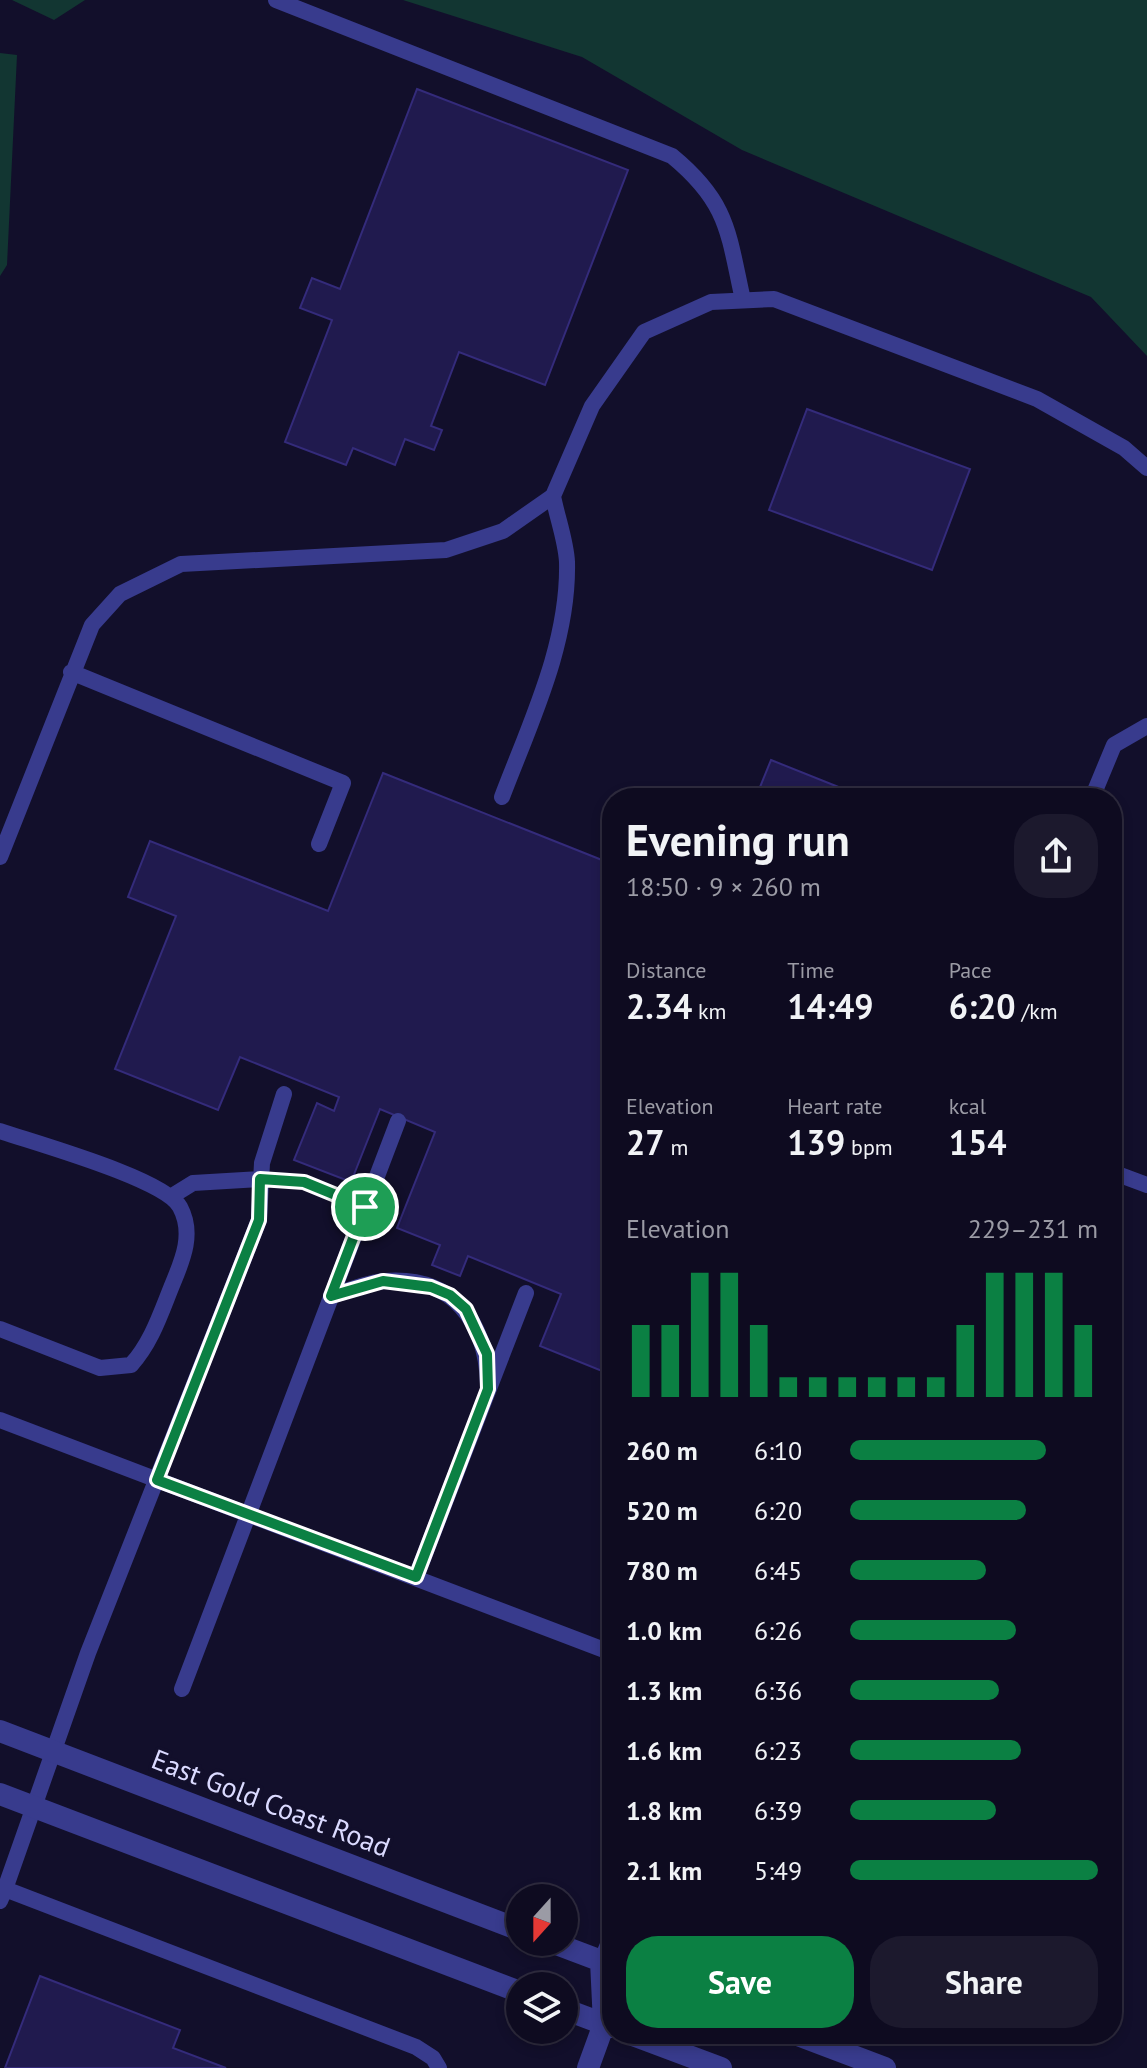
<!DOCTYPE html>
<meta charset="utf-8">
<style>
:root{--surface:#0e0b20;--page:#1c192d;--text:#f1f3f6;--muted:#9b9ba5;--line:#2e2b3e;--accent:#0b8043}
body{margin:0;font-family:"PT Sans",sans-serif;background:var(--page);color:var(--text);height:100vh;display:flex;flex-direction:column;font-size:30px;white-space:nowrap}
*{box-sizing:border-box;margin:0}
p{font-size:26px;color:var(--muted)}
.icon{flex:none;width:44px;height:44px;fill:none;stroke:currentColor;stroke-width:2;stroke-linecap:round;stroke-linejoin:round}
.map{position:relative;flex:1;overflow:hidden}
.drawer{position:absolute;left:602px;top:788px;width:520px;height:1256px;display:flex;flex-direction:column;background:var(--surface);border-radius:32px;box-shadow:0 4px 12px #0003,0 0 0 2px var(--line)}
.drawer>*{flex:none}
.needle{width:52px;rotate:201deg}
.fabs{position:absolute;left:506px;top:1884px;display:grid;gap:16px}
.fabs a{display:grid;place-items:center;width:72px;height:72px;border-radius:50%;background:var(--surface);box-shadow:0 4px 12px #0003,0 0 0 2px var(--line);font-size:40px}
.pin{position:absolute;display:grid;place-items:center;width:68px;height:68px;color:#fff;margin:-34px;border:4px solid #fff;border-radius:50%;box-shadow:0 2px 8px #0007}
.round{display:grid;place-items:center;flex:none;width:84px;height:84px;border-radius:32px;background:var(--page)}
.summary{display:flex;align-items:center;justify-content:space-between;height:136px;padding:0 24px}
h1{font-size:44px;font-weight:600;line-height:60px}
.stats{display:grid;grid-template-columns:repeat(3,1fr);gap:12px;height:136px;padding:8px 24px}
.stats div{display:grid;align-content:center}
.stats b{font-size:34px;font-weight:600}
.stats small{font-size:22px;font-weight:400}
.stats p{font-size:22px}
.chart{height:224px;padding:16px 24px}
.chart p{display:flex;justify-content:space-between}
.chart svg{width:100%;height:144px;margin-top:8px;stroke:var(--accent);stroke-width:6}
.action{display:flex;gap:16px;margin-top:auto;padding:16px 24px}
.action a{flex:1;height:92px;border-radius:32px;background:var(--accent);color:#fff;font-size:32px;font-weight:600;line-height:92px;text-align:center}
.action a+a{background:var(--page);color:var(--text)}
ul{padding:0 24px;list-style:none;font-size:26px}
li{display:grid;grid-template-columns:128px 96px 1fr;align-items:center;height:60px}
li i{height:20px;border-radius:10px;background:var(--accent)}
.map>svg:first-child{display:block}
</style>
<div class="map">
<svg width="1147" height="2068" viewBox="0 0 1147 2068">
<rect width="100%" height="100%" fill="#120f2b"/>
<!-- green -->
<path fill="#123632" d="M 12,0 L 85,0 L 54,20 Z
M 403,0 L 1147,0 L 1147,356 L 1091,297 L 742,150 L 582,57 Z
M 0,53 L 17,55 L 7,265 L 0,276 Z"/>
<!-- building -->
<path fill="#201a4e" stroke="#342b7b" stroke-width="2" d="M 417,89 L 628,170 L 545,385 L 459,352 L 431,426 L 442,430 L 434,450 L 405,439 L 395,465 L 353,448 L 346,465 L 285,442 L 332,320 L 300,308 L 312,278 L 340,289 Z
M 807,409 L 970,469 L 932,570 L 769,510 Z
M 771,760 L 866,798 L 744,798 L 746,793 L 756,797 Z
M 383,773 L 612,864 L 612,1375 L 540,1346 L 561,1294 L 468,1256 L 460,1276 L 432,1265 L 440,1245 L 397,1228 L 435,1132 L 380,1109 L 351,1182 L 294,1160 L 317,1103 L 334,1111 L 339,1097 L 240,1057 L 218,1110 L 115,1069 L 176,916 L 128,897 L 150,841 L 328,911 Z
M 40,1976 L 180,2030 L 173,2048 L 226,2068 L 5,2068 Z"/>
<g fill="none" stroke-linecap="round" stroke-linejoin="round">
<!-- path -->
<path stroke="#29c4ae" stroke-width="5" stroke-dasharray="4 6" stroke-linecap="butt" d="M 285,1179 L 344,1198"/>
<!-- service -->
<path stroke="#383b8d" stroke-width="16" d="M 276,0 L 672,156 C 729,203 728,233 743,300
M 71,672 L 343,783 L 319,844
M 502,797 C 530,723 569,644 567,562 C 566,541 557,517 553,496
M 1092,798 L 1114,745 L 1147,726
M 0,857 L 92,625 L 120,594 L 181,564 L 446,550 L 503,531 L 553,496 L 592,406 L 644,332 L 711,302 L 774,299 L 1037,399 L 1124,448 L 1147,468
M 0,1131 C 35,1143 165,1179 180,1207 C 194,1233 183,1259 173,1283 C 161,1312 152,1342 131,1365 L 100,1368 L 0,1329
M 1112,1172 L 1147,1185
M 172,1196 L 193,1183 L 260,1179
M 331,1296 C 348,1291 367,1282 385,1281 C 453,1276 486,1321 488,1384
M 0,1420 L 612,1653
M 416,1577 L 526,1293
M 182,1689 L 398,1121
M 5,1889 L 88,1653 L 259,1220 L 262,1163 L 284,1094
M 0,1901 L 5,1889 L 416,2047 L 433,2058 L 439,2068
M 601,1961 L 612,1935"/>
<!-- minor -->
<path stroke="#383b8d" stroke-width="22" d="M 0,1731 L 520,1930
M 0,1794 L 520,1992
M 551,1942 L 612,1965
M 564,2009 L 612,2027
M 630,2034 L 721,2068
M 795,2034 L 885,2068
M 588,2068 L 604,2024 L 601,1961"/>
</g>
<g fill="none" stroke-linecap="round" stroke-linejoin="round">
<defs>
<path id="route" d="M 260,1179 L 304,1182 L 365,1207 L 331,1296 L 383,1281 L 431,1287 L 450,1295 L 466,1309 L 487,1354 L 488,1389 L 416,1577 L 157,1480 L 259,1220 Z"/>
</defs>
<!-- route casing -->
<use href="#route" stroke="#fff" stroke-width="16"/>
<!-- route -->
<use href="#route" stroke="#0b8043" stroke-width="10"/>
</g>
<g text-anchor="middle" stroke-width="7" stroke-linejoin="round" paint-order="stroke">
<!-- street labels -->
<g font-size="28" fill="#dbdaff" stroke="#120f2b">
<text transform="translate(271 1803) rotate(21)" y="10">East Gold Coast Road</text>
</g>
</g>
</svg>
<div class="fabs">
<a><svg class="needle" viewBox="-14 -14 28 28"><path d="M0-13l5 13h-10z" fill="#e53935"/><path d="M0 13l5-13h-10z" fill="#9b9ba5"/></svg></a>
<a><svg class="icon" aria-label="layers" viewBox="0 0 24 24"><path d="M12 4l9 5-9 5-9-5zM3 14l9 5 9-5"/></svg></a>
</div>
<div class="pin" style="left:365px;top:1207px;background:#1e9e55"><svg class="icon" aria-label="arrive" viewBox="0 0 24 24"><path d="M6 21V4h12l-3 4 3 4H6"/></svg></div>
<section class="drawer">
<div class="summary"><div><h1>Evening run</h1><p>18:50 · 9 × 260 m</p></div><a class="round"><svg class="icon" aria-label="share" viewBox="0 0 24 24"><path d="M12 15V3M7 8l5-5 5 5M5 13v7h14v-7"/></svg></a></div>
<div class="stats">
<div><p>Distance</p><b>2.34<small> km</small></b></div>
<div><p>Time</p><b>14:49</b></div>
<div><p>Pace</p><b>6:20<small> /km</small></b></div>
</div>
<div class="stats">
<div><p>Elevation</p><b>27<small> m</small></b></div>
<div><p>Heart rate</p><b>139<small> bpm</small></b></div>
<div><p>kcal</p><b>154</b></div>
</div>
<div class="chart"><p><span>Elevation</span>229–231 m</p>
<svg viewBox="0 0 160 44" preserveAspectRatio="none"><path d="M5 44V22M15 44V22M25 44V6M35 44V6M45 44V22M55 44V38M65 44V38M75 44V38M85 44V38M95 44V38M105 44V38M115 44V22M125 44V6M135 44V6M145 44V6M155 44V22"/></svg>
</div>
<ul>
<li><b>260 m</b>6:10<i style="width:79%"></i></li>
<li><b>520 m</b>6:20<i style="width:71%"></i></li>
<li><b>780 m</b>6:45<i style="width:55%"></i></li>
<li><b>1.0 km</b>6:26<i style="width:67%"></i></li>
<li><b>1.3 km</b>6:36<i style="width:60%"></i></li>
<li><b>1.6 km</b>6:23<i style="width:69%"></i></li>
<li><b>1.8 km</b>6:39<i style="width:59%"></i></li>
<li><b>2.1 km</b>5:49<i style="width:100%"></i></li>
</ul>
<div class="action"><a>Save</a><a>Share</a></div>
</section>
</div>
